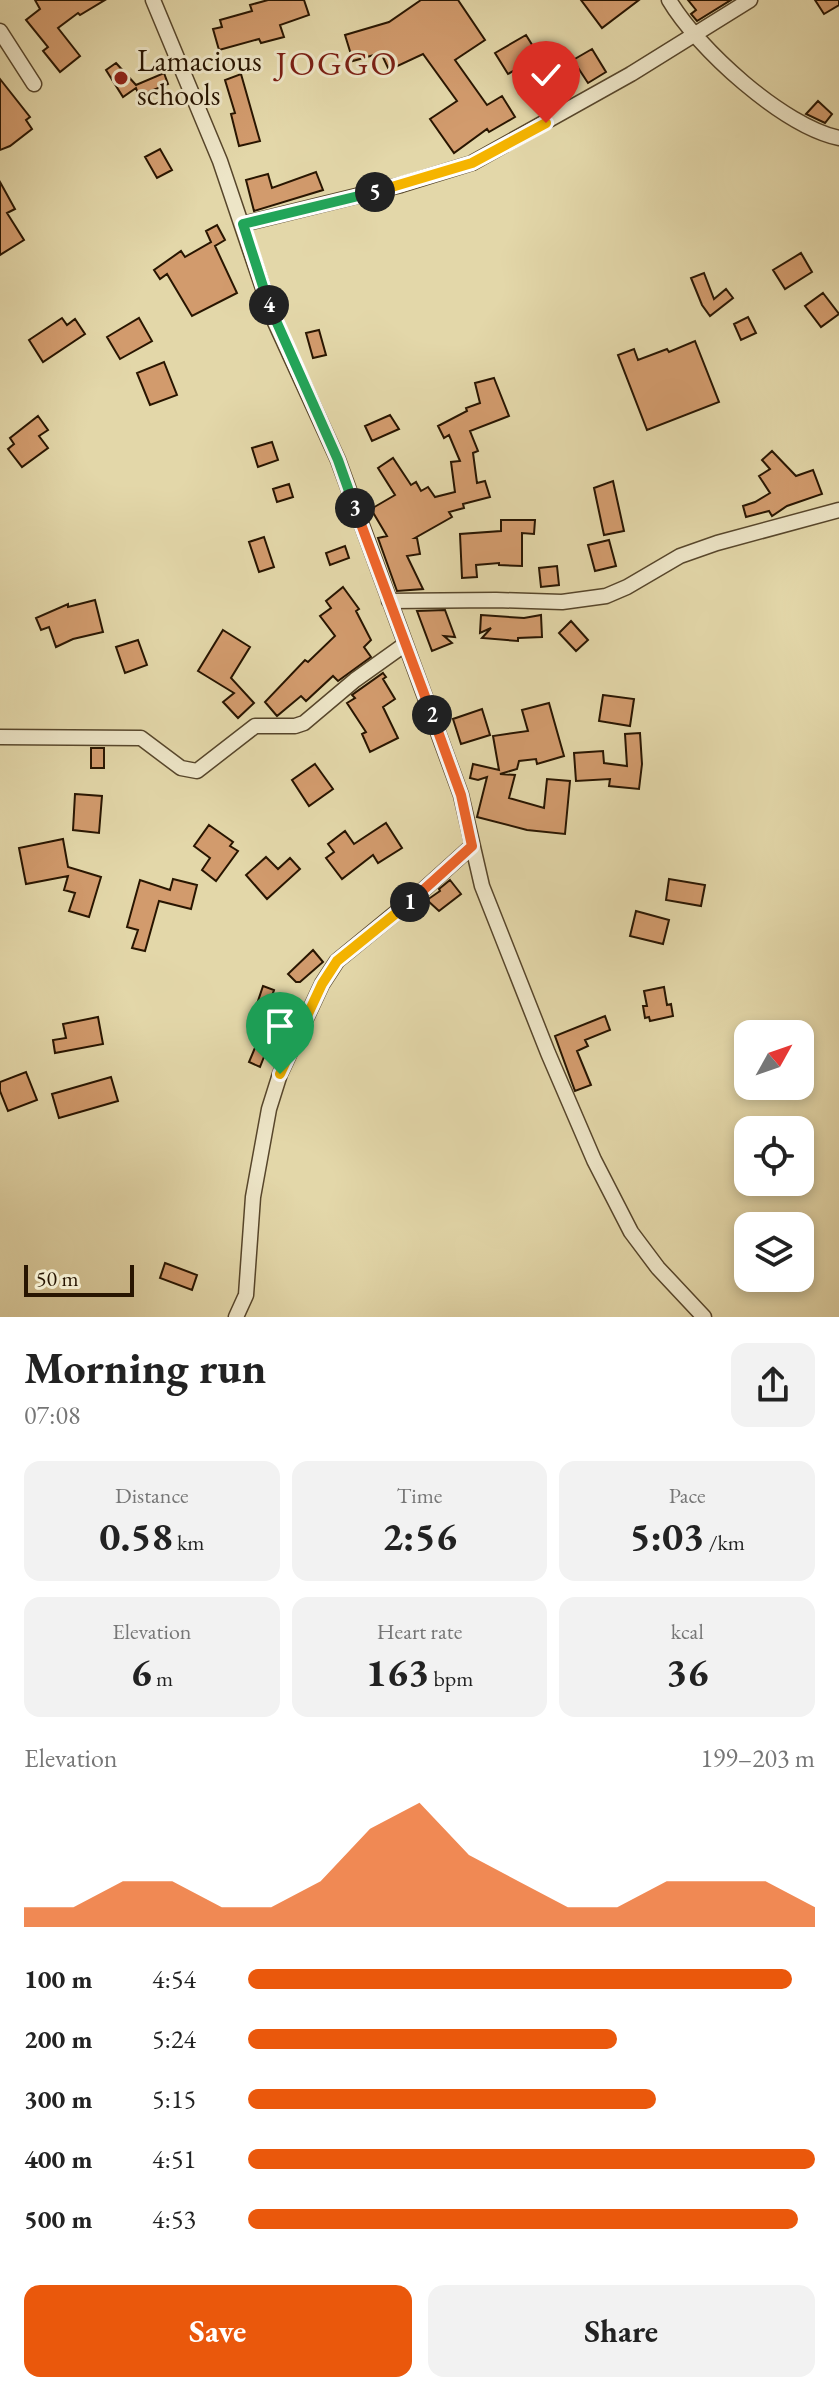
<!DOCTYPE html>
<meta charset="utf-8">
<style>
:root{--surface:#fff;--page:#f2f2f2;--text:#222;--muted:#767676;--accent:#ea580c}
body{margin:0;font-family:"EB Garamond",serif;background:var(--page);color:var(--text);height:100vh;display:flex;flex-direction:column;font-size:30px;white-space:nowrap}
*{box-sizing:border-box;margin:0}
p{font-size:26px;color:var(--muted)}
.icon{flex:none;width:44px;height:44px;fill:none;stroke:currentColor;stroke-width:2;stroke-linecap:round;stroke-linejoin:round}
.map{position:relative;height:1317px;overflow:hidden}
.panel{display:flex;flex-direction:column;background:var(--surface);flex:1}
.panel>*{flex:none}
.needle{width:52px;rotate:50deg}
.fabs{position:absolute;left:734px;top:1020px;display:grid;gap:16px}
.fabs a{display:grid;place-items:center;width:80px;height:80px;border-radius:16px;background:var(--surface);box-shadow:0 4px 12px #0003;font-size:40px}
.scale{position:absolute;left:24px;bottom:20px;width:110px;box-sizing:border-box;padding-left:8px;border:4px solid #281501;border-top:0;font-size:22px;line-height:28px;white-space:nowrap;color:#281501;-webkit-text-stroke:6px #ede5c7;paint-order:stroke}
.pin{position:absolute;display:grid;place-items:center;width:68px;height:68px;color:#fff;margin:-82px -34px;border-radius:50% 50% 50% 0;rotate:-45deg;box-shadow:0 0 8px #0007}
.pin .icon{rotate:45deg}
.km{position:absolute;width:40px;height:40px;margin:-20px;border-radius:50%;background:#222;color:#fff;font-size:22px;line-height:40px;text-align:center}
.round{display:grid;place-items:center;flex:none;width:84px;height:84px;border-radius:16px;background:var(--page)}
.overview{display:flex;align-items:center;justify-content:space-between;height:136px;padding:0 24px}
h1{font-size:44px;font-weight:700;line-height:60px}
.figures{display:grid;grid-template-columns:repeat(3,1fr);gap:12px;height:136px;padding:8px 24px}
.figures div{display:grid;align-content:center;border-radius:16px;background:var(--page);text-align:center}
.figures b{font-size:40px;font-weight:700}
.figures small{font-size:22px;font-weight:400}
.figures p{font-size:22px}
.chart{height:224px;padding:16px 24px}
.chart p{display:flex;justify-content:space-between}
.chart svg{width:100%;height:144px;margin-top:8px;fill:var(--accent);opacity:.7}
.cta{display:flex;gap:16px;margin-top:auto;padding:16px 24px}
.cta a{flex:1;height:92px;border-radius:16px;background:var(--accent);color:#fff;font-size:32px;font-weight:700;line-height:92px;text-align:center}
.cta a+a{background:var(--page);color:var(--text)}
ul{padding:0 24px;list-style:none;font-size:26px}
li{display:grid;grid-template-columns:128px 96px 1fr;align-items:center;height:60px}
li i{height:20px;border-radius:10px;background:var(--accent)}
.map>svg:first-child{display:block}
</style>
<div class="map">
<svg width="839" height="1317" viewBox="0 0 839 1317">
<rect width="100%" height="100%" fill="#e3d7a9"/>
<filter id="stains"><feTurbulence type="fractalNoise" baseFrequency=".0025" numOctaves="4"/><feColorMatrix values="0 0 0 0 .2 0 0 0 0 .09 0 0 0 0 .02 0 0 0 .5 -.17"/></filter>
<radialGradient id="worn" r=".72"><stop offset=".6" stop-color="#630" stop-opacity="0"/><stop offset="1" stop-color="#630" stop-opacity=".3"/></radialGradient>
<!-- building -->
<path fill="#d29b6d" stroke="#281501" stroke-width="2" d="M 35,0 L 105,0 L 80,15 L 78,13 L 58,28 L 80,56 L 60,72 L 43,51 L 48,47 L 26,20 L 40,9 Z
M 268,0 L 304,0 L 309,15 L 280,25 L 284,37 L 261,43 L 259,39 L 219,50 L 213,29 L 222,27 L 220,20 L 252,11 L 250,5 Z
M 421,0 L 458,0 L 485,40 L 455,60 L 487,105 L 502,96 L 515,117 L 489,132 L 487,129 L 454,153 L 430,119 L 457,101 L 423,54 L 389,70 L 381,53 L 353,61 L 345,35 L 389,22 Z
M 581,0 L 639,0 L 602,28 Z
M 688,0 L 731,0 L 697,21 L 691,14 L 696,10 Z
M 815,0 L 839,0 L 839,5 L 824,14 Z
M 526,35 L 539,56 L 508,74 L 495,53 Z
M 592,49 L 606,72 L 588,83 L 573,60 Z
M 116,63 L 136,85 L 164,73 L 168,84 L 139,96 L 136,88 L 123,97 L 106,70 Z
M 241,74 L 260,141 L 239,146 L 231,114 L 235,113 L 225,80 Z
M 0,79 L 30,117 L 26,120 L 32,129 L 10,146 L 0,150 Z
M 818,101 L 832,114 L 825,123 L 806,114 Z
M 160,149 L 172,170 L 157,178 L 145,157 Z
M 316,172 L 323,190 L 254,211 L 246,180 L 268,174 L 272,188 Z
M 0,182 L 15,209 L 7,213 L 24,240 L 0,255 Z
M 217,225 L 225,240 L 215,246 L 237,293 L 192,316 L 167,274 L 160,279 L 154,270 L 181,251 L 185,257 L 211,242 L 206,231 Z
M 801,253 L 812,272 L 785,289 L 773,270 Z
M 704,273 L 714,299 L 726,289 L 733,298 L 710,316 L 702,305 L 691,278 Z
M 823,293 L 839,314 L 821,327 L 805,306 Z
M 748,317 L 756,333 L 741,340 L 734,324 Z
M 62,318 L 67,325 L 75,319 L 85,334 L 43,362 L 29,340 Z
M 139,318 L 152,341 L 120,359 L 107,337 Z
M 319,330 L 326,355 L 313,358 L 306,333 Z
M 695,341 L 719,402 L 647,430 L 618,355 L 634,349 L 638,360 L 667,349 L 669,352 Z
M 164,362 L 177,395 L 150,405 L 137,373 Z
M 494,378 L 509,416 L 470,431 L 478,451 L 473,453 L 477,483 L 485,481 L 490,497 L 463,504 L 464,508 L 449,512 L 452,517 L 415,538 L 417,538 L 420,554 L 407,556 L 423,589 L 397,591 L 378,538 L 387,536 L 371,509 L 395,495 L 378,468 L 393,458 L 411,485 L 416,482 L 421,491 L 428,487 L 435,497 L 455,492 L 451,462 L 460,461 L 449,435 L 444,438 L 438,426 L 467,411 L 466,408 L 480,403 L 475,383 Z
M 390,415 L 399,429 L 372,441 L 365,426 Z
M 38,416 L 48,430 L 39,436 L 48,448 L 22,467 L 8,449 L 14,444 L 10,438 Z
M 272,442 L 278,460 L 258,467 L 252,448 Z
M 772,451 L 796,476 L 813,470 L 822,494 L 787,506 L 772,516 L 769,511 L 746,517 L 743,506 L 755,502 L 770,493 L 759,476 L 770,469 L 762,460 Z
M 613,481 L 624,531 L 604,535 L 594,488 Z
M 289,484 L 293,497 L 277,502 L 273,489 Z
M 501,520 L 535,520 L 534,534 L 522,533 L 522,566 L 499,565 L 499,563 L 476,565 L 477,577 L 462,578 L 460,534 L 501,531 Z
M 264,537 L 274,567 L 259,572 L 249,542 Z
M 609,540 L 616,566 L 595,571 L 588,545 Z
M 345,546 L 349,558 L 330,565 L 326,553 Z
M 557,566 L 559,585 L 541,587 L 539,568 Z
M 343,587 L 359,609 L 356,611 L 371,640 L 364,647 L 371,657 L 338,681 L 333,676 L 306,701 L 301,696 L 277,716 L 265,702 L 305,660 L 308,662 L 335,636 L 320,616 L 331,608 L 326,601 Z
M 95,600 L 103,632 L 73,639 L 56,647 L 49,627 L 41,630 L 36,618 L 68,604 L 68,607 Z
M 445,610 L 455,637 L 444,636 L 452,643 L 432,651 L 417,611 Z
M 481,615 L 524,618 L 541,615 L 542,637 L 518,638 L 518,641 L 482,638 L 491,628 L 480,633 Z
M 571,621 L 588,640 L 576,651 L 559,633 Z
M 223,630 L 250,647 L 231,678 L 254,703 L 238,718 L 223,702 L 234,693 L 198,671 Z
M 138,640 L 147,665 L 125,673 L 116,647 Z
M 383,673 L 386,677 L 383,679 L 395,699 L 383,707 L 398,738 L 370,752 L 362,734 L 366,732 L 347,703 L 355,698 L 352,695 Z
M 603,695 L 634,699 L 630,726 L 599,721 Z
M 549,703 L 564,756 L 537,764 L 536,759 L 519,761 L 517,769 L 500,774 L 515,775 L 509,798 L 544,808 L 547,779 L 570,781 L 565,834 L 527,830 L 477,817 L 487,777 L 478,780 L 470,778 L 473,764 L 499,770 L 493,736 L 528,731 L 522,710 Z
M 482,709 L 490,735 L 461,744 L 453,719 Z
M 640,733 L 642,764 L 639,789 L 609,786 L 610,779 L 576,781 L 574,753 L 603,751 L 604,763 L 627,766 L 625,734 Z
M 91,748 L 104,748 L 104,768 L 91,768 Z
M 315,764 L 333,789 L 309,806 L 292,780 Z
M 75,794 L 102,796 L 99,833 L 73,830 Z
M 386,823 L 402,848 L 378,863 L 373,855 L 342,879 L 326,858 L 334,852 L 328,844 L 345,831 L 354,844 Z
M 209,825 L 233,842 L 230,846 L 238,851 L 216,881 L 202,870 L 210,858 L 194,846 Z
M 63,839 L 68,867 L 101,877 L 89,917 L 69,911 L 75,893 L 64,890 L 68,876 L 26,884 L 19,848 Z
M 266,857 L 278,869 L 290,858 L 300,869 L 267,899 L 246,875 Z
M 173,879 L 197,885 L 191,909 L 159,901 L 145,951 L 132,948 L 138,930 L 127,927 L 140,880 L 170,890 Z
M 669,879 L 705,885 L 701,906 L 666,900 Z
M 450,880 L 461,894 L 439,911 L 427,900 L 440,891 L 439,889 Z
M 636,911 L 669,920 L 663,944 L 630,936 Z
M 313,950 L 323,962 L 300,982 L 296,982 L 288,974 Z
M 263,986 L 274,990 L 268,1008 L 257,1004 Z
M 664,987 L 667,1005 L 671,1004 L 673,1016 L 650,1021 L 649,1017 L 645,1018 L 643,1006 L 647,1006 L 644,991 Z
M 264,1008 L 282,1014 L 275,1035 L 273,1034 L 260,1067 L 249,1062 L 262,1031 L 258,1029 Z
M 605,1016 L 610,1030 L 585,1040 L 588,1046 L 577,1051 L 591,1085 L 575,1091 L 555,1036 Z
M 98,1017 L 103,1044 L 55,1053 L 53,1040 L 66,1038 L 63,1024 Z
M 26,1072 L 37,1100 L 8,1111 L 0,1091 L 0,1082 Z
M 111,1077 L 118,1101 L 59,1118 L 52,1094 Z
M 165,1263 L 197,1275 L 192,1290 L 160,1278 Z"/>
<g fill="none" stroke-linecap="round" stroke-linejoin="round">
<defs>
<path id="minor" d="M 153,0 L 220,161 L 273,318 L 338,460 L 461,795 L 482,886 L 548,1053 L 594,1160 L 631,1232 L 658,1268 L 704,1317
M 669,0 C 698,49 783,126 839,138
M 0,31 L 34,84
M 243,224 L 401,185 L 472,163 L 631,74 L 750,0
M 389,601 L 496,600 L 562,602 L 606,596 L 627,587 L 680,556 L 717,543 L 839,510
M 0,737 L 141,738 L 181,768 L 197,771 L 255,726 L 295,726 L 304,723 L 355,680 L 404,645
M 236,1317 L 246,1295 L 253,1197 L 269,1109 L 280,1074 L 322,984 L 337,961 L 421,892 L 472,846"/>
</defs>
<!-- minor casing -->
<use href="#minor" stroke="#57462b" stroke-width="17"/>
<!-- minor -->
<use href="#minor" stroke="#ede5c7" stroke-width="14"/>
</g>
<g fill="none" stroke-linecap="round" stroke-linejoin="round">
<defs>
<path id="split-1" d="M 280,1074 L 322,984 L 337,961 L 410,902"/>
<path id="split-2" d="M 410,902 L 472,846 L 461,795 L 432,715"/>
<path id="split-3" d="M 355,508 L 432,715"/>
<path id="split-4" d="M 269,305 L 338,460 L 355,508"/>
<path id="split-5" d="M 269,305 L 243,224 L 375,192"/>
<path id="split-6" d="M 375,192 L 472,163 L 546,123"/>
</defs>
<!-- split-1 casing -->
<use href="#split-1" stroke="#fff" stroke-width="16"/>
<!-- split-2 casing -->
<use href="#split-2" stroke="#fff" stroke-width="16"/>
<!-- split-3 casing -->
<use href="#split-3" stroke="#fff" stroke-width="16"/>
<!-- split-4 casing -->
<use href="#split-4" stroke="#fff" stroke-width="16"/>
<!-- split-5 casing -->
<use href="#split-5" stroke="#fff" stroke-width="16"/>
<!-- split-6 casing -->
<use href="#split-6" stroke="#fff" stroke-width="16"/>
<!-- split-1 -->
<use href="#split-1" stroke="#f5b400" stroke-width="10"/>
<!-- split-2 -->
<use href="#split-2" stroke="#f0652b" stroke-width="10"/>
<!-- split-3 -->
<use href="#split-3" stroke="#f0652b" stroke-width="10"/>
<!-- split-4 -->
<use href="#split-4" stroke="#22a559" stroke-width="10"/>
<!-- split-5 -->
<use href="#split-5" stroke="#22a559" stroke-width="10"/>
<!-- split-6 -->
<use href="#split-6" stroke="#f5b400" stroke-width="10"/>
</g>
<!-- markers -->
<circle fill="#8f2418" stroke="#ede5c7" stroke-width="3" cx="121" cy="78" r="8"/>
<g text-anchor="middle" stroke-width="6" stroke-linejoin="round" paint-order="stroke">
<!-- poi labels -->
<g font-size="30" fill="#281501" stroke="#ede5c7" text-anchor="start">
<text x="137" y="71">Lamacious<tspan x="137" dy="34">schools</tspan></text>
</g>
<!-- quarter labels -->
<g font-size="34" letter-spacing="2" fill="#7a1f14" stroke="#ede5c7">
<text x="337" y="75">JOGGO</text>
</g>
</g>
<rect width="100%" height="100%" filter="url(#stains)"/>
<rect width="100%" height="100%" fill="url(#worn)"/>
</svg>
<div class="fabs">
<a><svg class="needle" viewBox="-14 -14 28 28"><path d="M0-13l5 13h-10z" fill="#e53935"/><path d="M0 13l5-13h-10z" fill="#767676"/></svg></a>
<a><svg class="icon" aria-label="locate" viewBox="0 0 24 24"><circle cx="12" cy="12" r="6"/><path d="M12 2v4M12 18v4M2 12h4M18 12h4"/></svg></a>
<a><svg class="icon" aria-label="layers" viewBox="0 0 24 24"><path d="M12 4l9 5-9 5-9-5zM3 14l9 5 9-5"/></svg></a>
</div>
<div class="scale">50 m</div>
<div class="pin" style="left:280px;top:1074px;background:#1e9e55"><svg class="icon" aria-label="arrive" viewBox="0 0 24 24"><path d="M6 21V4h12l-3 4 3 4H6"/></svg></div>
<div class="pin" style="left:546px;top:123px;background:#d93025"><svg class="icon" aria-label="check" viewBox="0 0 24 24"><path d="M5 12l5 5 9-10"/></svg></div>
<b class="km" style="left:410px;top:902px">1</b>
<b class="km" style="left:432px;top:715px">2</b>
<b class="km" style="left:355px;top:508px">3</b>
<b class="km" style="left:269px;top:305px">4</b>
<b class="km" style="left:375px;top:192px">5</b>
</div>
<section class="panel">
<div class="overview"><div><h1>Morning run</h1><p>07:08</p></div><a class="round"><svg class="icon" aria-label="share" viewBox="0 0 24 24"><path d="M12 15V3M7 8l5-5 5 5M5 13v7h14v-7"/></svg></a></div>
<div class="figures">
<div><p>Distance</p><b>0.58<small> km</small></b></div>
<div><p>Time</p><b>2:56</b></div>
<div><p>Pace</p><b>5:03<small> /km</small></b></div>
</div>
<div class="figures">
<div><p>Elevation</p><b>6<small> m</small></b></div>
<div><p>Heart rate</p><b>163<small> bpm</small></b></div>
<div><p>kcal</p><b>36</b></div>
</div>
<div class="chart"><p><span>Elevation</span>199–203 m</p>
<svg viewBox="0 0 160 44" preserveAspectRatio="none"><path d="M0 44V38L10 38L20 30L30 30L40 38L50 38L60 30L70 14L80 6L90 22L100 30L110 38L120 38L130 30L140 30L150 30L160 38V44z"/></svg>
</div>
<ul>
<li><b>100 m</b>4:54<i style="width:96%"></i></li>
<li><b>200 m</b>5:24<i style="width:65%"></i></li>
<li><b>300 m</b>5:15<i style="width:72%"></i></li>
<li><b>400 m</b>4:51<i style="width:100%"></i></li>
<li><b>500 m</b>4:53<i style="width:97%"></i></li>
</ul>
<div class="cta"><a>Save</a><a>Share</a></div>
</section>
